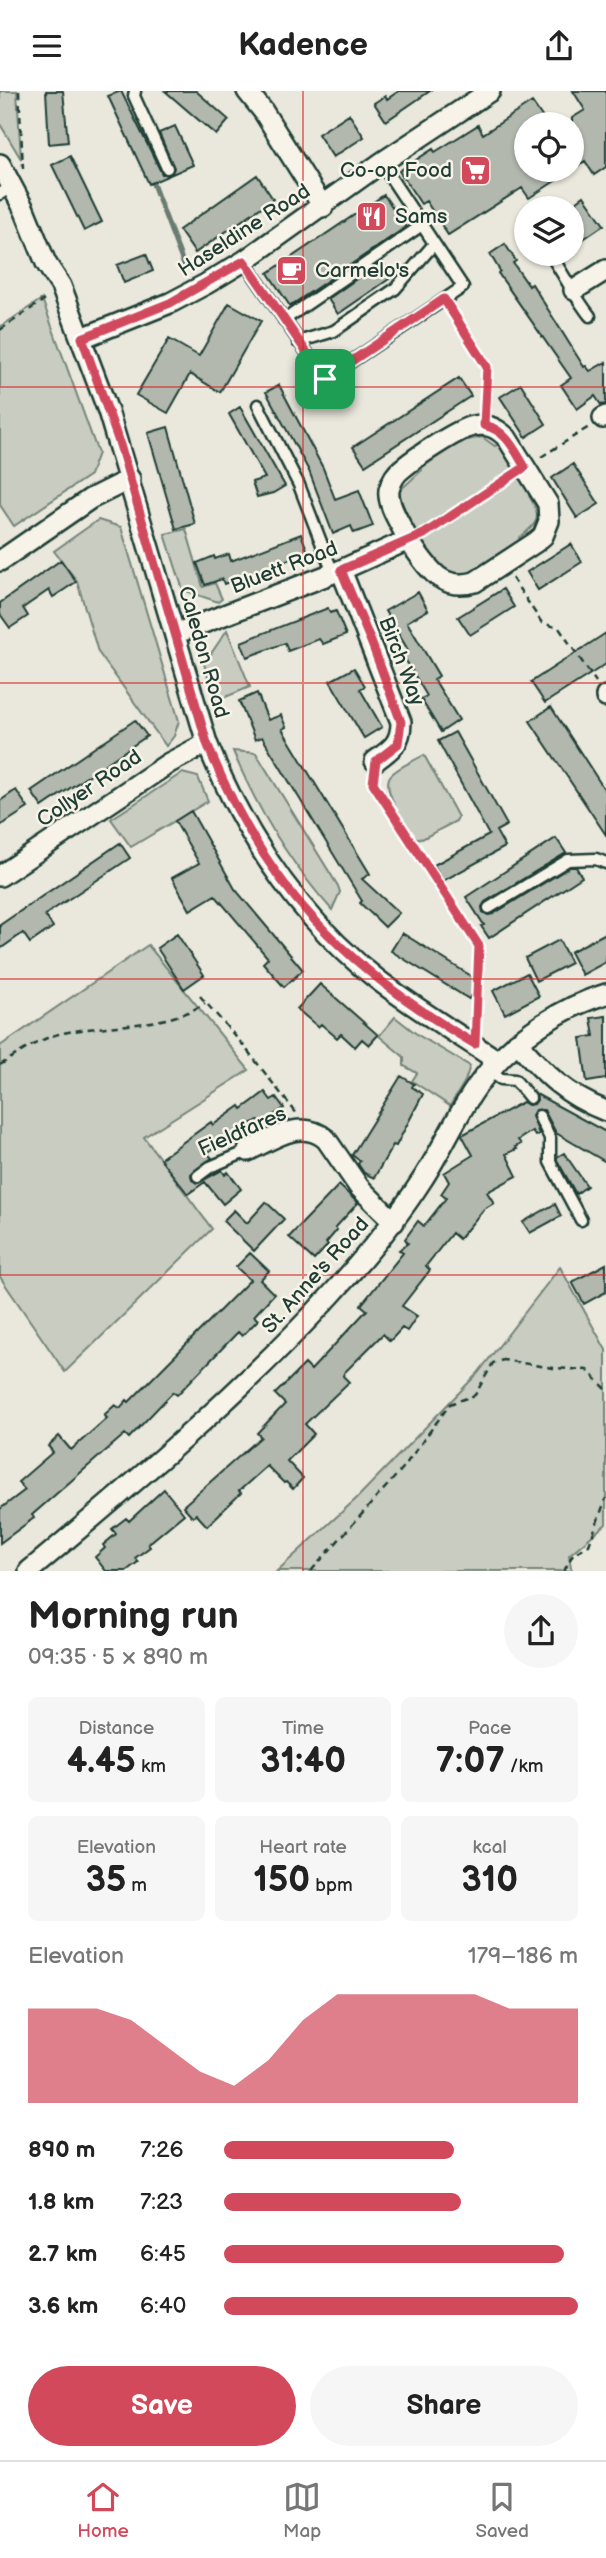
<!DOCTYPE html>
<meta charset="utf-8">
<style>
:root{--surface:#fff;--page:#f6f6f6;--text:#222;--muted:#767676;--line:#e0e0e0;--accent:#d1495b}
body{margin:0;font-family:"Balsamiq Sans",sans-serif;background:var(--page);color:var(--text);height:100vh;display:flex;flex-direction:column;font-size:26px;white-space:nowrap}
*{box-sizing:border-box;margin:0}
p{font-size:23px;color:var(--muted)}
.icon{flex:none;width:38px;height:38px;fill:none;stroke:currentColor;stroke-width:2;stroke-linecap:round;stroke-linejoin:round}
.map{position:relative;height:1480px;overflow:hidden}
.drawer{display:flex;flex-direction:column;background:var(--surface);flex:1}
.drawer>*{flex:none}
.buttons{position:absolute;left:514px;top:21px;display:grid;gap:14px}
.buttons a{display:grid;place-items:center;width:70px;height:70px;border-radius:50%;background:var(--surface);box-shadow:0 2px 5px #0004;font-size:35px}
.pin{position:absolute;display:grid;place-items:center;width:60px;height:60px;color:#fff;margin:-30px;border-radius:14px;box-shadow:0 4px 10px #0006}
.round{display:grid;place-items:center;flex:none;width:74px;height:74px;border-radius:37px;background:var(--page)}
.headline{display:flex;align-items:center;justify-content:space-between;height:119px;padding:0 28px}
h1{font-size:38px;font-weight:700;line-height:52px}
.stats{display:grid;grid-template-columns:repeat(3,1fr);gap:10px;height:119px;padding:7px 28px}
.stats div{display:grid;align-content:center;border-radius:10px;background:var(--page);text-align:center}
.stats b{font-size:35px;font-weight:700}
.stats small{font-size:19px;font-weight:400}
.stats p{font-size:19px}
.chart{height:196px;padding:14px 28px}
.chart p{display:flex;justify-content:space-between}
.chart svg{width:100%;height:126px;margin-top:7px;fill:var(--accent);opacity:.7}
.action{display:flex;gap:14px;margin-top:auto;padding:14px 28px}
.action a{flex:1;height:80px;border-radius:42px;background:var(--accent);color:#fff;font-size:28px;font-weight:700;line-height:80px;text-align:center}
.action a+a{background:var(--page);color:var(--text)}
ul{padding:0 28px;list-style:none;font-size:23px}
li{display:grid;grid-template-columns:112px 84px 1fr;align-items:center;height:52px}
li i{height:18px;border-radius:9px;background:var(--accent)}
header{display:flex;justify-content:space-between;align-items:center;height:91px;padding:0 28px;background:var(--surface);font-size:32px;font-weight:700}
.tabs{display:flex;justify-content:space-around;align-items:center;height:98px;border-top:2px solid var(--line);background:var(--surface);font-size:19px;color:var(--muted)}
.tabs a{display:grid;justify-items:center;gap:4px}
.tabs .active{color:var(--accent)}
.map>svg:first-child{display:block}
</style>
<header><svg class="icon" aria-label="menu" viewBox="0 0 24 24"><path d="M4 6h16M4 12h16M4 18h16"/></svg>Kadence<svg class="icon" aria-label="share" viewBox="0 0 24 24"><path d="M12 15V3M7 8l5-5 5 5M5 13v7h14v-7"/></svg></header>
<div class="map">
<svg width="606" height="1480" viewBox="0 0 606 1480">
<rect width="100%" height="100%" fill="#eae8dd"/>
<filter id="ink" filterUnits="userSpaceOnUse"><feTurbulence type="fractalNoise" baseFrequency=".0143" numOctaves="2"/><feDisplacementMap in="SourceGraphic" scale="14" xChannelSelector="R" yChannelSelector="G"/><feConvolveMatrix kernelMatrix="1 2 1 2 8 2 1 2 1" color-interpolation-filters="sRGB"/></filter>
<g filter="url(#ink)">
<!-- green -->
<path fill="#c8ccc1" stroke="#74847a" stroke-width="2" d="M 0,0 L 17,0 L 21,68 L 0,33 Z
M 42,208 L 98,362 L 90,384 L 14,435 L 0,414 L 0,236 Z
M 464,345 L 468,349 L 482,346 L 495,355 L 502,352 L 517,375 L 510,384 L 421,440 L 413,441 L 399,415 L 397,402 L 422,379 L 420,374 Z
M 524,386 L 534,401 L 529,405 C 543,426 538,433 519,447 L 522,452 L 463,488 L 441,480 L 419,448 L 515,387 Z
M 98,429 L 121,436 L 179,630 L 174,645 L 166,655 L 98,561 L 77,490 L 54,460 Z
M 186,438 L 203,496 L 215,492 L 222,508 L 218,511 L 183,499 L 165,443 Z
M 227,539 L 250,596 L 216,610 L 204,573 Z
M 233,660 L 256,662 L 338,795 L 340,801 L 332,819 C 290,772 257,718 233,660 Z
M 424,664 L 458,726 L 456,730 L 422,748 L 413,746 C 406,734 381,698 390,685 C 397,676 414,670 424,664 Z
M 182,682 L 198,686 L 208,710 L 131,756 L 111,728 Z
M 148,854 L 249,979 L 144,1046 L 212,1138 L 65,1281 L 0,1186 L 0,955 Z
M 395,926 L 418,944 L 470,975 L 465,990 L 450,1015 L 412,990 L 417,982 L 404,975 L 404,966 L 379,945 Z
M 560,1176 L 606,1259 L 606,1433 L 569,1464 L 571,1477 L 573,1480 L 277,1480 L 356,1408 L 478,1282 Z"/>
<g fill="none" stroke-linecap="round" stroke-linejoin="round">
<!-- stream -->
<path stroke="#6a7c72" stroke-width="5" d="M 150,85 L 185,177"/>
</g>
<!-- building -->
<path fill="#b2b8ae" stroke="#1f3d34" stroke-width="2" d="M 46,0 L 63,0 L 68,51 L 49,53 Z
M 121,0 L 162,83 L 171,83 L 174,77 L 159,42 L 175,35 L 193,74 L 149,93 L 108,5 Z
M 165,0 L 196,0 L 229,29 L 216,44 Z
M 399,0 L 430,0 L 386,30 L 374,12 L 385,5 L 387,8 Z
M 573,0 L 606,0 L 606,76 L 594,84 L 585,70 L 572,79 L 572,27 L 585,19 Z
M 532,11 L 547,33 L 527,33 L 527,79 L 572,79 L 529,107 L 522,97 L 448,144 L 426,110 L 421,113 L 399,80 L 433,58 L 435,61 L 478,34 L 483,43 Z
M 349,23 L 364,46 L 333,66 L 318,43 Z
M 70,65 L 102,131 L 84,140 L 52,74 Z
M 257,84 L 273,108 L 195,162 L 179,139 Z
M 384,104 L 406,136 L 290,215 L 268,182 Z
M 584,105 L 604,134 L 579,151 L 572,142 L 572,114 Z
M 505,153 L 516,170 L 513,172 L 529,195 L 532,193 L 584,276 L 586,275 L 590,280 L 606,271 L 606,313 L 601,314 L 595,305 L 577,318 L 561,294 L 571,287 L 498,182 L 500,180 L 490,163 Z
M 146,163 L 153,180 L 124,192 L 117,174 Z
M 382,170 L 392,186 L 338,223 L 328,208 Z
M 229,212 L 261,230 L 220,301 L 190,283 L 168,322 L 136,304 L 169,248 L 199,265 Z
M 459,287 L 471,305 L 365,374 L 353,356 Z
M 521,293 L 546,333 L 526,346 L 500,306 Z
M 279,294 L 323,377 L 335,408 L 359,399 L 373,435 L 354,442 L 351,435 L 333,443 L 309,380 L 266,301 Z
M 240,316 L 285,395 L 273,402 L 257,406 L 252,391 L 265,387 L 229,323 Z
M 168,336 L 195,433 L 176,438 L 148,342 Z
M 573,373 L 599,413 L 577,427 L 552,387 Z
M 301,443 L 308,461 L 224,493 L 222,488 L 205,494 L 197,472 L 214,465 L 215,468 L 229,463 L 231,470 Z
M 571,453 L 582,471 L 538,499 L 527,481 Z
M 61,469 L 76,491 L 53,506 L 49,499 L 23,517 L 28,525 L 10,537 L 0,523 L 0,512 Z
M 503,498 L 514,516 L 470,544 L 458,526 Z
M 418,501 L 428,519 L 407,531 L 439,585 L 434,588 L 459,629 L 441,641 L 421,608 L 427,605 L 402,563 L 408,559 L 385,520 Z
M 328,517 L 330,522 L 336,520 L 346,544 L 323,553 L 319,548 L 288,560 L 285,552 L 247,566 L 241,551 Z
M 606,542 L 606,573 L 545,612 L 531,591 Z
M 354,577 L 365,595 L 360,598 L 382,636 L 364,647 L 330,590 Z
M 257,602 L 268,629 L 281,624 L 286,636 L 282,638 L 370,783 L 362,788 L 399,822 L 385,836 L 360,812 L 362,810 L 262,646 L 255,649 L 239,610 Z
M 551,616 L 606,701 L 606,744 L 530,630 Z
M 135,629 L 147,645 L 42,716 L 31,700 Z
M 455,641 L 507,734 L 496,740 L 505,756 L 443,790 L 434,774 L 489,744 L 438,650 Z
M 16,699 L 28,717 L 0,735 L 0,710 Z
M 191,720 L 235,798 L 303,879 L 284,896 L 263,872 L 268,867 L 215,804 L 190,819 L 172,787 L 199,772 L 175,730 Z
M 556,747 L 566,762 L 485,811 L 482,816 L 483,821 L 488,824 L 493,823 L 570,776 L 576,776 L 582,786 L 489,847 L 481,835 L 484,834 L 466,806 Z
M 120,752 L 130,767 L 45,824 L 53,836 L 30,852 L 23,842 L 0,858 L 0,834 Z
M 402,842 L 476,888 L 475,898 L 469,908 L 391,860 Z
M 606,842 L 606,871 L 582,884 L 570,861 Z
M 177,843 L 204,884 L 184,898 L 157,857 Z
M 559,849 L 571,872 L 536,890 L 525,867 Z
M 527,882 L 539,905 L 505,923 L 493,900 Z
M 320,893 L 378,944 L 369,954 L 362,948 L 355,956 L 341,943 L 337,947 L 321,933 L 318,936 L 297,918 Z
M 606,925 L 606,988 L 587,991 L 581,947 L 594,945 L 591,927 Z
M 401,985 L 414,993 L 412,996 L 423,1003 L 396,1055 L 393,1054 L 374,1087 L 364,1082 L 358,1073 L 360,1070 L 352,1064 Z
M 265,1001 L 271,1009 L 276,1006 L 284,1017 L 264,1031 L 258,1029 L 240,1039 L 207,1062 L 212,1067 L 191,1083 L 192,1089 L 198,1092 L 222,1079 L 225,1084 L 228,1081 L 241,1098 L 223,1113 L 205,1091 L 188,1103 L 160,1068 L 211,1031 L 213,1034 L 240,1015 L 242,1018 Z
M 536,1003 L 606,1041 L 606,1071 L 556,1042 L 544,1019 L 535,1019 L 532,1025 L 539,1043 L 535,1045 L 532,1040 L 518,1049 L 521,1053 L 515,1056 L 517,1058 L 506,1063 L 517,1085 L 487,1101 L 494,1112 L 484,1118 L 459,1148 L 452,1142 L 426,1175 L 430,1179 L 402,1215 L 417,1225 L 407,1240 L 402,1237 L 390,1250 L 383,1243 L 344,1282 L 343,1285 L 349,1291 L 305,1333 L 314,1343 L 287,1370 L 303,1387 L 293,1398 L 286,1391 L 284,1392 L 267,1375 L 239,1400 L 241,1402 L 207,1435 L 196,1423 L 193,1426 L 183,1415 L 261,1346 L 257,1342 L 285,1313 L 275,1303 L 305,1273 L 311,1279 L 367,1219 L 361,1214 L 403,1162 L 399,1159 L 408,1152 L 405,1148 L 418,1130 L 424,1135 L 446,1107 L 441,1103 L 449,1091 L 444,1082 L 473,1064 L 462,1044 L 523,1011 L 528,1014 L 534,1013 L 537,1009 Z
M 564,1062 L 587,1095 L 576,1103 L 557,1069 L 557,1066 Z
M 339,1094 L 358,1112 L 335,1137 L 337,1139 L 326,1152 L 328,1154 L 314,1169 L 289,1146 Z
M 266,1111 L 284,1128 L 254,1160 L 223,1130 L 234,1119 L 247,1132 Z
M 555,1113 L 561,1125 L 530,1142 L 523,1131 Z
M 250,1162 L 269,1180 L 260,1189 L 274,1203 L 254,1225 L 258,1229 L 242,1245 L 238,1241 L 177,1304 L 173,1301 L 129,1347 L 125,1343 L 32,1424 L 34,1427 L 0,1452 L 0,1418 L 25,1399 L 18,1391 L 53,1361 L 48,1355 L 59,1345 L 71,1359 L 107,1327 L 104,1324 L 115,1314 L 120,1317 L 127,1309 L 129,1311 L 250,1189 L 236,1176 Z
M 606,1173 L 606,1201 L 584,1213 L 572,1191 Z
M 164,1398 L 184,1423 L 148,1453 L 150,1456 L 135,1467 L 138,1471 L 126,1480 L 106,1480 L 95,1466 L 105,1457 L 103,1454 L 116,1443 L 112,1438 L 126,1427 L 129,1430 Z"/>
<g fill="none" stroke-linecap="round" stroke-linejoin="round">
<defs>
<path id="service" d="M 135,0 L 134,5 L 167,77
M 0,103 L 12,95
M 550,163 C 564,184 575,206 590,225
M 244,170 L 325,288 L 463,196 L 381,72
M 284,229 L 422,134
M 298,251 L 334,240 L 395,198 L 434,153
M 258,314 L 299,394 L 333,482
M 489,817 L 568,769 L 596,768 L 606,772
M 489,980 L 501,988 L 515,989 L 530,1007
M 539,1025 L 550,1047 L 550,1071 L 581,1129
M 198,1085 L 210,1076 L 248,1060"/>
<path id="minor" d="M 247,0 L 263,20 L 323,116
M 0,73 L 24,118 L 46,172 L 61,195 L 108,320 L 207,652 C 244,744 299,827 378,889 C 416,918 458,943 498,970
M 574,199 L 606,179
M 82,247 L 170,212 L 206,193 L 244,170 L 381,72 L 490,0
M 603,327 L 606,325
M 0,470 L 90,408 L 130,388
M 341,479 L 401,631 C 401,652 392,658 375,670
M 175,543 L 341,479 L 408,449 C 402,435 387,415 389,399 C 391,391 396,382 403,377 C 416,366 458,338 473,335 C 487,332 497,337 507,347 L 548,413 L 549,430 L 543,445 L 536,451 L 475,491 C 439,501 427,474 408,449
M 606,605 L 606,606
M 0,785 L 169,672 L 207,652
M 517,951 C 545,983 565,1004 606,1020
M 248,1060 C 273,1048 300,1027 326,1048 L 359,1096 L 394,1131
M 29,1480 C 133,1393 238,1305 330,1205 C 363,1169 395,1131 422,1089 C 445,1054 461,1013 488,981 C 517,946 562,916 606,903"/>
</defs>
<!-- service casing -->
<use href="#service" stroke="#1f3d34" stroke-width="15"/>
<!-- minor casing -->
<use href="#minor" stroke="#1f3d34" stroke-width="24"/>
<!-- path -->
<path stroke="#1f3d34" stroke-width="2.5" stroke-dasharray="7 5" stroke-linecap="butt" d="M 19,0 L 23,77
M 451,219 L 487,276 L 485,317
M 0,239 L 44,209
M 541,366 L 589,336
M 423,443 L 512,385
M 512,487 L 542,532 L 559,537 L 596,591
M 374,687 L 373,692 L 479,855 L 476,932
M 200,905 L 243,954 L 297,1023
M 0,974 C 18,963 42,946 63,942 C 110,932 165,938 205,912
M 311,1480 L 403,1377 L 450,1313 L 475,1304 L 493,1272 L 503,1269 L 553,1277 L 587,1279 L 606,1298
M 564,1480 L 573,1463 L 589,1454 L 606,1407"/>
<!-- service -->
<use href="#service" stroke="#f7f3e8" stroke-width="10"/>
<!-- minor -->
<use href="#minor" stroke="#f7f3e8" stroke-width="19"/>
</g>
</g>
<g fill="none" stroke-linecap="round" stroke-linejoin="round" filter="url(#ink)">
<defs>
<path id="route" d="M 244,170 L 325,288 L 444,208 L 487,276 L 484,334 C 506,339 514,358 525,376 L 424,443 L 341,479 L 372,553 L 401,631 L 398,653 L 376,670 L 373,692 L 479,855 L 475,953 C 344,877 263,794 207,652 L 120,354 L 82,247 L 170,212 Z"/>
</defs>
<!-- route casing -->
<use href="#route" stroke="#fff" stroke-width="14"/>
<!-- route -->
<use href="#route" stroke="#d1495b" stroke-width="9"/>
</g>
<!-- grid -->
<path fill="none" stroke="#d62828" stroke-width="2" stroke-opacity="0.55" d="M 303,0 L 303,1480M 0,296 L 606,296M 0,592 L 606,592M 0,888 L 606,888M 0,1184 L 606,1184"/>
<!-- icons -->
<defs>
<symbol id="supermarket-square" viewBox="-11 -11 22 22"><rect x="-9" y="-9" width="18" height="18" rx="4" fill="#d1495b" stroke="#f7f3e8"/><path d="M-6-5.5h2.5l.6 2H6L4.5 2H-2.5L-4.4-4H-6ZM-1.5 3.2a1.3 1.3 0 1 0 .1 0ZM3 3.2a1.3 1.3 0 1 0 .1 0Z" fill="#fff"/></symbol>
<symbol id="restaurant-square" viewBox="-11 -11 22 22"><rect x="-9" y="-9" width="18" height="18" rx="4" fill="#d1495b" stroke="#f7f3e8"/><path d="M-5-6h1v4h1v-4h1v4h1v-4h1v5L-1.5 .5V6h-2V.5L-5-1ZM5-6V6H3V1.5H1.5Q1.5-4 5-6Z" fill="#fff"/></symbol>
<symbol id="cafe-square" viewBox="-11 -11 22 22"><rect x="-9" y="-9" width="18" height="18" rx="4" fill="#d1495b" stroke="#f7f3e8"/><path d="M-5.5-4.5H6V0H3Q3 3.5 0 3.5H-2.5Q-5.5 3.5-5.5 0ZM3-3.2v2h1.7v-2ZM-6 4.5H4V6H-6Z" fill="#fff"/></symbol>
</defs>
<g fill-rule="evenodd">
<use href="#supermarket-square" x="458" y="62" width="35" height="35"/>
<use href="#restaurant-square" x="354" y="108" width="35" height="35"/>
<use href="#cafe-square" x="274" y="162" width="35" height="35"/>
</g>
<g text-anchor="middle" stroke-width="5" stroke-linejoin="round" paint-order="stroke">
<!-- poi labels -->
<g font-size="21" fill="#1f3d34" stroke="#f7f3e8" text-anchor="start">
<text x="452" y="86" text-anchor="end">Co-op Food</text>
<text x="395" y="132">Sams</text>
<text x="315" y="186">Carmelo's</text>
</g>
<!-- street labels -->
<g font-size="21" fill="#1f3d34" stroke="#f7f3e8">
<text transform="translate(244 139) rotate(-33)" y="7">Haseldine Road</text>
<text transform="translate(284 476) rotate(-21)" y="7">Bluett Road</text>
<text transform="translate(204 561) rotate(74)" y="7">Caledon Road</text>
<text transform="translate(402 570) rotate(69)" y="7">Birch Way</text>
<text transform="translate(89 697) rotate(-34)" y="7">Collyer Road</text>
<text transform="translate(242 1040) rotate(-24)" y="7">Fieldfares</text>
<text transform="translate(315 1184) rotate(-48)" y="7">St. Anne's Road</text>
</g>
</g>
</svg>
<div class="buttons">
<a><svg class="icon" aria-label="locate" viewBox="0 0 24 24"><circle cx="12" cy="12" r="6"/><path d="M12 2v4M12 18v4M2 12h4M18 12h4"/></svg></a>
<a><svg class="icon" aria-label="layers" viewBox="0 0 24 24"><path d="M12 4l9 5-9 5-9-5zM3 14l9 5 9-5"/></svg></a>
</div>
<div class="pin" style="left:325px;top:288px;background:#1e9e55"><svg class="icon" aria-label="arrive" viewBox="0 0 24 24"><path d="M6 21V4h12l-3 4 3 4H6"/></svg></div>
</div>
<section class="drawer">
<div class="headline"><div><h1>Morning run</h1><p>09:35 · 5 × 890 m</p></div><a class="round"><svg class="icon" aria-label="share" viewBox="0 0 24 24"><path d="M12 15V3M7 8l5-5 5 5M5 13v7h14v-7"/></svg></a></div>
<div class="stats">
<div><p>Distance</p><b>4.45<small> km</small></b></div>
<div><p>Time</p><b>31:40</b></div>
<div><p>Pace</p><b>7:07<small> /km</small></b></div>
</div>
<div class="stats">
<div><p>Elevation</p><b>35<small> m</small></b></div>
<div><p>Heart rate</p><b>150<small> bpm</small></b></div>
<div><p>kcal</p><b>310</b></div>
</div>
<div class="chart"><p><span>Elevation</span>179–186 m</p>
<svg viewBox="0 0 160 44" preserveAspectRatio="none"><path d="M0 44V11L10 11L20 11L30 15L40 24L50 33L60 38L70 29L80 15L90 6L100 6L110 6L120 6L130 6L140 11L150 11L160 11V44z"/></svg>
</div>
<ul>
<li><b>890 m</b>7:26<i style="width:65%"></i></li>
<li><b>1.8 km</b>7:23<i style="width:67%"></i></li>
<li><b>2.7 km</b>6:45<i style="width:96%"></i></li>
<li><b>3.6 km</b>6:40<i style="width:100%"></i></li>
</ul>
<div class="action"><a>Save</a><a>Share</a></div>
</section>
<nav class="tabs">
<a class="active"><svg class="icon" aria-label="home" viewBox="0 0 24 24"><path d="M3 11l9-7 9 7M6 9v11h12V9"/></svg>Home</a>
<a><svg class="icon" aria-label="map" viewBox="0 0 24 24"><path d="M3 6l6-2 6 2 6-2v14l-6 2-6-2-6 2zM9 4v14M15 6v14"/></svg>Map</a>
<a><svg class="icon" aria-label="saved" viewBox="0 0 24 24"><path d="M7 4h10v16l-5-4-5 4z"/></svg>Saved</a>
</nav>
